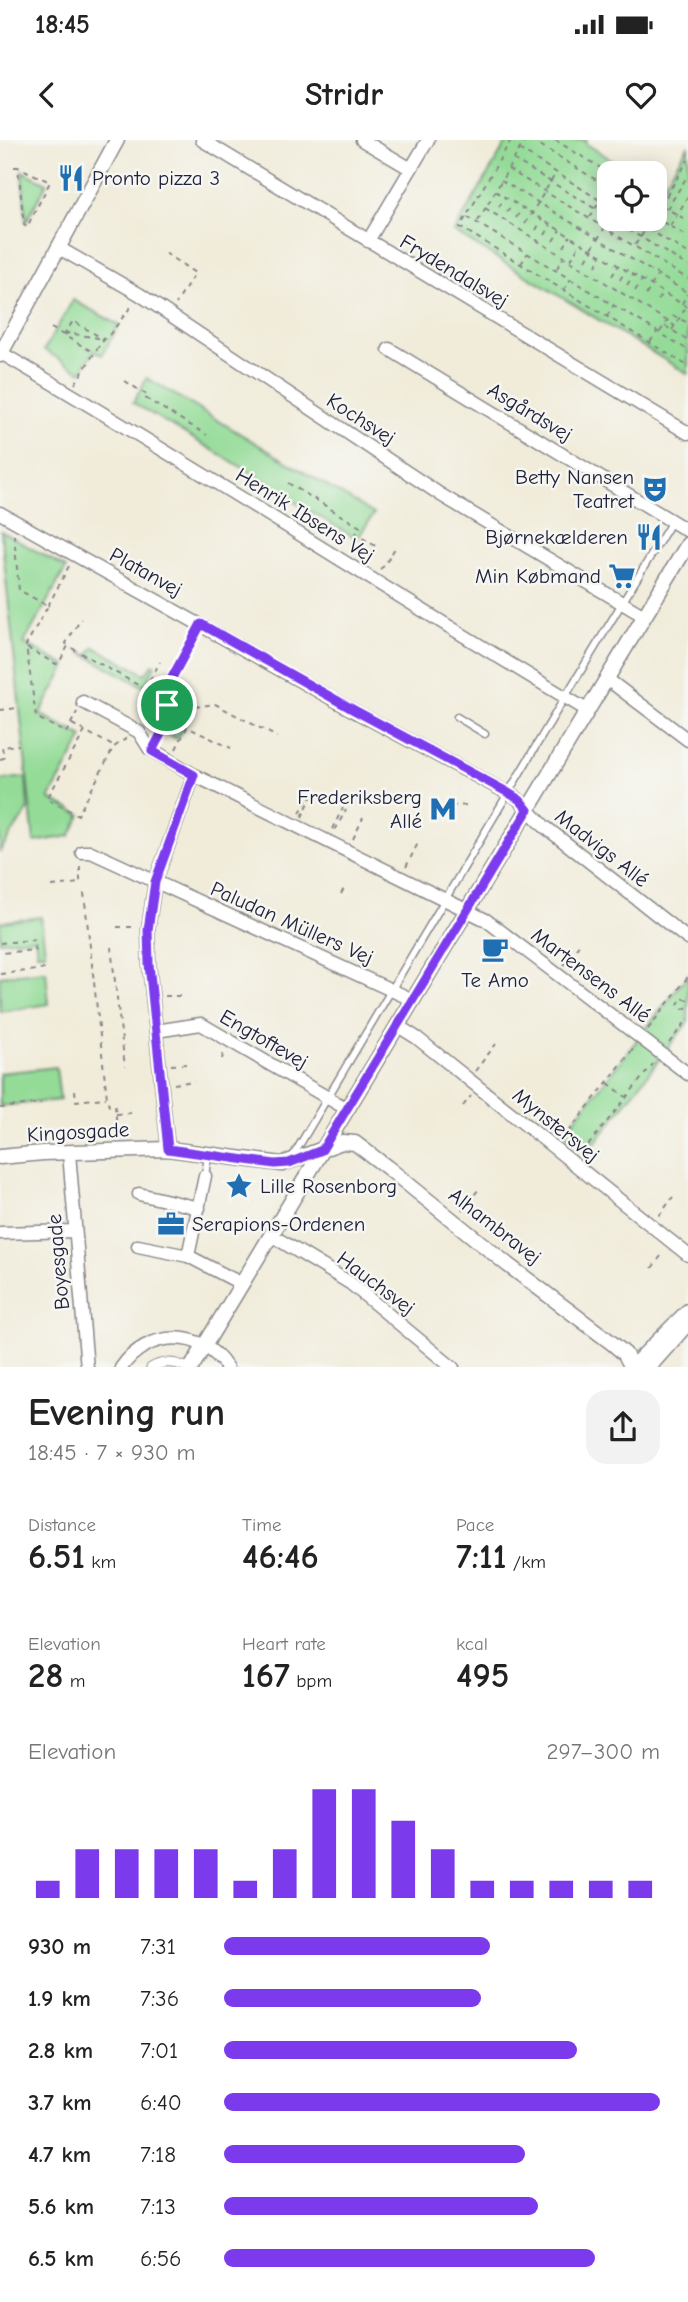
<!DOCTYPE html>
<meta charset="utf-8">
<style>
:root{--surface:#fff;--page:#f2f2f2;--text:#222;--muted:#767676;--accent:#7c3aed}
body{margin:0;font-family:"Comic Neue",sans-serif;background:var(--page);color:var(--text);height:100vh;display:flex;flex-direction:column;font-size:26px;white-space:nowrap}
*{box-sizing:border-box;margin:0}
p{font-size:23px;color:var(--muted)}
.icon{flex:none;width:38px;height:38px;fill:none;stroke:currentColor;stroke-width:2;stroke-linecap:round;stroke-linejoin:round}
.map{position:relative;height:1227px;overflow:hidden}
.sheet{display:flex;flex-direction:column;background:var(--surface);flex:1}
.sheet>*{flex:none}
.controls{position:absolute;left:597px;top:21px;display:grid;gap:14px}
.controls a{display:grid;place-items:center;width:70px;height:70px;border-radius:14px;background:var(--surface);box-shadow:0 4px 18px #0003;font-size:35px}
.pin{position:absolute;display:grid;place-items:center;width:60px;height:60px;color:#fff;margin:-30px;border:4px solid #fff;border-radius:50%;box-shadow:0 2px 7px #0007}
.round{display:grid;place-items:center;flex:none;width:74px;height:74px;border-radius:21px;background:var(--page)}
.summary{display:flex;align-items:center;justify-content:space-between;height:119px;padding:0 28px}
h1{font-size:38px;font-weight:800;line-height:52px}
.stats{display:grid;grid-template-columns:repeat(3,1fr);gap:10px;height:119px;padding:7px 28px}
.stats div{display:grid;align-content:center}
.stats b{font-size:35px;font-weight:800}
.stats small{font-size:19px;font-weight:400}
.stats p{font-size:19px}
.chart{height:196px;padding:14px 28px}
.chart p{display:flex;justify-content:space-between}
.chart svg{width:100%;height:126px;margin-top:7px;stroke:var(--accent);stroke-width:6}
ul{padding:0 28px;list-style:none;font-size:23px}
li{display:grid;grid-template-columns:112px 84px 1fr;align-items:center;height:52px}
li i{height:18px;border-radius:9px;background:var(--accent)}
.status{display:flex;justify-content:space-between;align-items:center;height:49px;padding:0 35px;background:var(--surface);direction:ltr}
.status svg{height:19px;fill:currentColor}
header{display:flex;justify-content:space-between;align-items:center;height:91px;padding:0 28px;background:var(--surface);font-size:32px;font-weight:800}
.map>svg:first-child{display:block}
</style>
<div class="status"><b>18:45</b><svg viewBox="0 0 49 12"><path d="M0 12V9h3v3zM5 12V6h3v6zM10 12V3h3v9zM15 12V0h3v12zM26 1h20v11H26zM47 4h2v5h-2z"/></svg></div>
<header><svg class="icon" aria-label="back" viewBox="0 0 24 24"><path d="M15 5l-7 7 7 7"/></svg>Stridr<svg class="icon" aria-label="heart" viewBox="0 0 24 24"><path d="M12 20l-8-8c-3-5 5-10 8-4 3-6 11-1 8 4z"/></svg></header>
<div class="map">
<svg width="688" height="1228" viewBox="0 0 688 1228">
<rect width="100%" height="100%" fill="#f6f6f2"/>
<filter id="ink" filterUnits="userSpaceOnUse"><feTurbulence type="fractalNoise" baseFrequency=".0143" numOctaves="2"/><feDisplacementMap in="SourceGraphic" scale="14" xChannelSelector="R" yChannelSelector="G"/><feConvolveMatrix kernelMatrix="1 2 1 2 8 2 1 2 1" color-interpolation-filters="sRGB"/></filter>
<filter id="wash" filterUnits="userSpaceOnUse"><feTurbulence type="fractalNoise" baseFrequency=".00686" numOctaves="4" result="noise"/><feDisplacementMap in="SourceGraphic" scale="28" xChannelSelector="R" yChannelSelector="G"/><feGaussianBlur stdDeviation="1.57" result="paint"/><feColorMatrix in="noise" values="0 0 0 0 0 0 0 0 0 0 0 0 0 0 0 0 0 1.4 0 .05"/><feComposite in="paint" operator="in"/></filter>
<g filter="url(#wash)">
<rect width="100%" height="100%" fill="#f1ecda"/>
<!-- green -->
<path fill="#93db96" stroke="#5a7e68" stroke-width="2" d="M 508,0 L 587,0 L 585,3 L 633,33 L 609,33 L 609,79 L 654,79 L 655,47 L 660,50 L 688,6 L 688,234 L 454,92 Z
M 22,31 L 47,43 L 26,82 Z
M 73,160 L 119,185 L 102,215 L 94,211 L 81,232 L 44,210 Z
M 147,238 L 374,374 L 357,399 L 271,348 L 270,344 L 133,263 Z
M 1,391 L 66,428 L 24,503 L 66,526 L 40,574 L 83,597 L 49,659 L 81,675 L 70,696 L 34,702 Z
M 94,507 L 145,534 L 153,524 L 155,526 L 144,547 L 80,512 L 89,515 Z
M 179,564 L 192,571 L 177,599 L 163,592 Z
M 26,637 L 28,670 L 0,711 L 0,640 Z
M 41,777 L 45,813 L 37,813 L 35,798 L 0,801 L 0,782 Z
M 46,831 L 49,864 L 0,872 L 0,836 Z
M 688,835 L 688,882 L 588,1012 L 564,993 Z
M 56,927 L 60,960 L 0,966 L 0,933 Z"/>
</g>
<g filter="url(#ink)">
<g fill="none" stroke-linecap="round" stroke-linejoin="round">
<defs>
<path id="service" d="M 457,577 L 485,594
M 293,1016 L 565,557 L 672,381
M 205,1036 L 208,1015"/>
<path id="pedestrian" d="M 151,1228 C 163,1220 175,1222 188,1228"/>
<path id="minor" d="M 202,0 L 688,293
M 362,0 L 411,29
M 368,101 L 428,0
M 59,108 L 139,154 L 441,355 L 644,476
M 389,209 L 688,391
M 1,213 C 199,328 391,454 587,570
M 0,373 L 354,571 L 517,658 L 544,686 L 688,799
M 607,539 L 688,600
M 83,562 L 139,592 L 149,608 L 194,635 L 486,780 L 688,934
M 82,712 L 91,712 L 413,860
M 398,886 L 417,898 L 688,1115
M 156,891 L 201,884 L 347,969
M 168,1009 L 149,824 L 148,790 L 155,742 L 194,635
M 69,1013 L 87,1228
M 139,1054 L 199,1068
M 0,1093 L 75,1091
M 271,1095 L 350,1143 L 453,1228
M 138,1106 L 188,1116 L 242,1144
M 188,1116 L 205,1036
M 121,1228 C 147,1189 202,1188 227,1228"/>
<path id="tertiary" d="M 0,215 L 117,0
M 0,1017 L 43,1013 L 168,1009 L 282,1024 L 342,1002 L 355,1003 L 388,1028 L 508,1125 L 612,1203 L 625,1214 L 632,1228
M 191,1228 L 688,404
M 631,1228 L 688,1171
M 648,1228 L 687,1184"/>
</defs>
<!-- service casing -->
<use href="#service" stroke="#8a878a" stroke-width="9"/>
<!-- pedestrian casing -->
<use href="#pedestrian" stroke="#8a878a" stroke-width="11"/>
<!-- minor casing -->
<use href="#minor" stroke="#8a878a" stroke-width="15"/>
<!-- tertiary casing -->
<use href="#tertiary" stroke="#8a878a" stroke-width="17"/>
<!-- path -->
<path stroke="#8a878a" stroke-width="2" stroke-dasharray="5 5" stroke-linecap="butt" d="M 511,0 L 460,87 L 688,226
M 532,0 L 609,48
M 555,0 L 609,33
M 519,9 L 609,66
M 513,19 L 609,77
M 14,27 L 18,27 L 24,85 L 27,87 L 50,42 L 18,27
M 508,29 L 688,139
M 501,40 L 688,153
M 495,51 L 687,167
M 654,61 L 688,81
M 661,65 L 688,20
M 499,67 L 505,57
M 485,68 L 675,186
M 667,69 L 688,35
M 507,72 L 514,62
M 467,77 L 688,210
M 590,77 L 600,61
M 654,77 L 688,97
M 516,78 L 523,67
M 611,79 L 688,126
M 631,79 L 688,113
M 478,81 L 525,0
M 525,84 L 556,33
M 670,86 L 688,57
M 536,90 L 542,79
M 654,91 L 660,81
M 545,95 L 551,85
M 553,101 L 560,90
M 635,105 L 646,89
M 564,107 L 570,96
M 592,108 L 604,89
M 165,113 L 195,133 L 176,164
M 571,120 L 580,103
M 586,120 L 592,110
M 521,124 L 527,114
M 596,126 L 601,116
M 557,128 L 563,118
M 612,136 L 618,126
M 620,140 L 625,131
M 627,145 L 634,134
M 564,150 L 570,140
M 635,151 L 642,140
M 646,155 L 657,136
M 658,160 L 663,152
M 682,164 L 687,154
M 607,176 L 613,166
M 665,186 L 688,200
M 51,188 L 93,212
M 672,190 L 688,164
M 660,192 L 667,181 L 674,176 L 688,183
M 64,195 L 73,181 L 105,200
M 65,195 L 68,193 L 104,199
M 650,202 L 657,192
M 125,241 L 147,255 L 145,258 L 207,295
M 75,244 L 100,204 L 110,194 L 133,164
M 288,343 L 360,387 L 356,394 L 377,407
M 14,395 L 19,450 L 48,466 L 26,505 L 36,577 L 66,593 L 77,572
M 380,429 L 384,426 L 395,408
M 540,437 L 545,429
M 48,466 L 70,424
M 67,505 L 66,503 L 81,479
M 27,508 L 56,524 L 59,523 L 68,506 L 163,559 L 172,573 L 158,600
M 145,549 L 160,522
M 162,557 L 194,497
M 168,564 L 176,559 L 195,567 L 215,564 L 277,597
M 0,570 L 18,568
M 72,584 L 113,606
M 85,591 L 47,659 L 78,675 L 114,607 L 127,598
M 176,609 L 187,587 L 231,608
M 0,619 L 4,618 L 2,607 L 19,605
M 451,666 L 470,665
M 300,673 L 309,655
M 302,677 L 312,656
M 332,689 L 343,668
M 335,690 L 346,670
M 353,699 L 363,678
M 406,727 L 418,703
M 52,746 L 80,743 L 80,724
M 84,753 L 107,958 L 109,966 L 115,966 L 118,998
M 341,754 L 346,745
M 117,787 L 137,787
M 0,803 L 34,800 L 35,810 L 0,813
M 111,807 L 125,927
M 564,825 L 580,803
M 0,834 L 45,829
M 165,856 L 184,856
M 688,860 L 682,858 L 678,864 L 683,869 L 688,867
M 648,889 L 688,837
M 669,903 L 688,879
M 222,919 L 224,910
M 171,925 L 187,924
M 475,931 L 496,904
M 608,943 L 626,957
M 174,944 L 194,941
M 75,950 L 76,961 L 106,958
M 463,966 L 471,956
M 0,968 L 41,963
M 116,974 L 131,973
M 562,1000 L 634,908
M 582,1013 L 653,924
M 462,1070 L 479,1049
M 659,1076 L 673,1057
M 652,1128 L 664,1112"/>
<!-- service -->
<use href="#service" stroke="#fff" stroke-width="6"/>
<!-- pedestrian -->
<use href="#pedestrian" stroke="#fff" stroke-width="9"/>
<!-- minor -->
<use href="#minor" stroke="#fff" stroke-width="12"/>
<!-- tertiary -->
<use href="#tertiary" stroke="#fff" stroke-width="14"/>
</g>
</g>
<g fill="none" stroke-linecap="round" stroke-linejoin="round" filter="url(#ink)">
<defs>
<path id="route" d="M 201,484 L 354,570 L 507,652 L 520,660 L 528,670 L 322,1010 L 289,1023 L 275,1024 L 168,1009 L 149,824 L 148,790 L 155,742 L 194,635 L 152,611 L 172,573 L 161,558 Z"/>
</defs>
<!-- route casing -->
<use href="#route" stroke="#fff" stroke-width="14"/>
<!-- route -->
<use href="#route" stroke="#7c3aed" stroke-width="9"/>
</g>
<!-- icons -->
<defs>
<symbol id="restaurant-bare" viewBox="-9 -9 18 18"><path d="M-5-6h1v4h1v-4h1v4h1v-4h1v5L-1.5 .5V6h-2V.5L-5-1ZM5-6V6H3V1.5H1.5Q1.5-4 5-6Z" fill="#1f6fb2" stroke="#f6f6f2" stroke-width="2.5" paint-order="stroke"/></symbol>
<symbol id="theatre-bare" viewBox="-9 -9 18 18"><path d="M-5-5.5Q0-4 5-5.5V0Q5 5 0 6Q-5 5-5 0ZM-3.3-2.5H-1v1.5H-3.3ZM1-2.5H3.3v1.5H1ZM-2.8 1Q0 5.5 2.8 1Z" fill="#1f6fb2" stroke="#f6f6f2" stroke-width="2.5" paint-order="stroke"/></symbol>
<symbol id="supermarket-bare" viewBox="-9 -9 18 18"><path d="M-6-5.5h2.5l.6 2H6L4.5 2H-2.5L-4.4-4H-6ZM-1.5 3.2a1.3 1.3 0 1 0 .1 0ZM3 3.2a1.3 1.3 0 1 0 .1 0Z" fill="#1f6fb2" stroke="#f6f6f2" stroke-width="2.5" paint-order="stroke"/></symbol>
<symbol id="metro-bare" viewBox="-9 -9 18 18"><path d="M-5.5 5V-5H-3L0 0L3-5H5.5V5H3V-.5L0 4L-3-.5V5Z" fill="#1f6fb2" stroke="#f6f6f2" stroke-width="2.5" paint-order="stroke"/></symbol>
<symbol id="cafe-bare" viewBox="-9 -9 18 18"><path d="M-5.5-4.5H6V0H3Q3 3.5 0 3.5H-2.5Q-5.5 3.5-5.5 0ZM3-3.2v2h1.7v-2ZM-6 4.5H4V6H-6Z" fill="#1f6fb2" stroke="#f6f6f2" stroke-width="2.5" paint-order="stroke"/></symbol>
<symbol id="sight-bare" viewBox="-9 -9 18 18"><path d="M0-6L1.8-2.2L6-1.7L2.9 1.2L3.7 5.4L0 3.3L-3.7 5.4L-2.9 1.2L-6-1.7L-1.8-2.2Z" fill="#1f6fb2" stroke="#f6f6f2" stroke-width="2.5" paint-order="stroke"/></symbol>
<symbol id="office-bare" viewBox="-9 -9 18 18"><path d="M-6-3h4V-5.5h4V-3h4V5H-6ZM-1-4.5V-3h2v-1.5ZM-6 0V1H6V0Z" fill="#1f6fb2" stroke="#f6f6f2" stroke-width="2.5" paint-order="stroke"/></symbol>
</defs>
<g fill-rule="evenodd">
<use href="#restaurant-bare" x="52" y="19" width="38" height="38"/>
<use href="#theatre-bare" x="636" y="330" width="38" height="38"/>
<use href="#restaurant-bare" x="630" y="378" width="38" height="38"/>
<use href="#supermarket-bare" x="603" y="417" width="38" height="38"/>
<use href="#metro-bare" x="424" y="650" width="38" height="38"/>
<use href="#cafe-bare" x="476" y="790" width="38" height="38"/>
<use href="#sight-bare" x="220" y="1027" width="38" height="38"/>
<use href="#office-bare" x="152" y="1065" width="38" height="38"/>
</g>
<g text-anchor="middle" stroke-width="5" stroke-linejoin="round" paint-order="stroke">
<!-- poi labels -->
<g font-size="21" fill="#22223b" stroke="#f6f6f2" text-anchor="end">
<text x="92" y="45" text-anchor="start">Pronto pizza 3</text>
<text x="634" y="344">Betty Nansen<tspan x="634" dy="24">Teatret</tspan></text>
<text x="628" y="404">Bjørnekælderen</text>
<text x="601" y="443">Min Købmand</text>
<text x="422" y="664">Frederiksberg<tspan x="422" dy="24">Allé</tspan></text>
<text x="495" y="847" text-anchor="middle">Te Amo</text>
<text x="260" y="1053" text-anchor="start">Lille Rosenborg</text>
<text x="192" y="1091" text-anchor="start">Serapions-Ordenen</text>
</g>
<!-- street labels -->
<g font-size="21" fill="#22223b" stroke="#f6f6f2">
<text transform="translate(454 131) rotate(31)" y="7">Frydendalsvej</text>
<text transform="translate(530 272) rotate(31)" y="7">Asgårdsvej</text>
<text transform="translate(361 279) rotate(33)" y="7">Kochsvej</text>
<text transform="translate(305 375) rotate(32)" y="7">Henrik Ibsens Vej</text>
<text transform="translate(146 432) rotate(29)" y="7">Platanvej</text>
<text transform="translate(602 708) rotate(38)" y="7">Madvigs Allé</text>
<text transform="translate(292 783) rotate(24)" y="7">Paludan Müllers Vej</text>
<text transform="translate(591 835) rotate(37)" y="7">Martensens Allé</text>
<text transform="translate(264 899) rotate(30)" y="7">Engtoftevej</text>
<text transform="translate(556 985) rotate(39)" y="7">Mynstersvej</text>
<text transform="translate(78 992) rotate(-3)" y="7">Kingosgade</text>
<text transform="translate(495 1086) rotate(38)" y="7">Alhambravej</text>
<text transform="translate(58 1122) rotate(-95)" y="7">Boyesgade</text>
<text transform="translate(376 1143) rotate(37)" y="7">Hauchsvej</text>
</g>
</g>
</svg>
<div class="controls">
<a><svg class="icon" aria-label="locate" viewBox="0 0 24 24"><circle cx="12" cy="12" r="6"/><path d="M12 2v4M12 18v4M2 12h4M18 12h4"/></svg></a>
</div>
<div class="pin" style="left:167px;top:565px;background:#1e9e55"><svg class="icon" aria-label="arrive" viewBox="0 0 24 24"><path d="M6 21V4h12l-3 4 3 4H6"/></svg></div>
</div>
<section class="sheet">
<div class="summary"><div><h1>Evening run</h1><p>18:45 · 7 × 930 m</p></div><a class="round"><svg class="icon" aria-label="share" viewBox="0 0 24 24"><path d="M12 15V3M7 8l5-5 5 5M5 13v7h14v-7"/></svg></a></div>
<div class="stats">
<div><p>Distance</p><b>6.51<small> km</small></b></div>
<div><p>Time</p><b>46:46</b></div>
<div><p>Pace</p><b>7:11<small> /km</small></b></div>
</div>
<div class="stats">
<div><p>Elevation</p><b>28<small> m</small></b></div>
<div><p>Heart rate</p><b>167<small> bpm</small></b></div>
<div><p>kcal</p><b>495</b></div>
</div>
<div class="chart"><p><span>Elevation</span>297–300 m</p>
<svg viewBox="0 0 160 44" preserveAspectRatio="none"><path d="M5 44V38M15 44V27M25 44V27M35 44V27M45 44V27M55 44V38M65 44V27M75 44V6M85 44V6M95 44V17M105 44V27M115 44V38M125 44V38M135 44V38M145 44V38M155 44V38"/></svg>
</div>
<ul>
<li><b>930 m</b>7:31<i style="width:61%"></i></li>
<li><b>1.9 km</b>7:36<i style="width:59%"></i></li>
<li><b>2.8 km</b>7:01<i style="width:81%"></i></li>
<li><b>3.7 km</b>6:40<i style="width:100%"></i></li>
<li><b>4.7 km</b>7:18<i style="width:69%"></i></li>
<li><b>5.6 km</b>7:13<i style="width:72%"></i></li>
<li><b>6.5 km</b>6:56<i style="width:85%"></i></li>
</ul>
</section>
